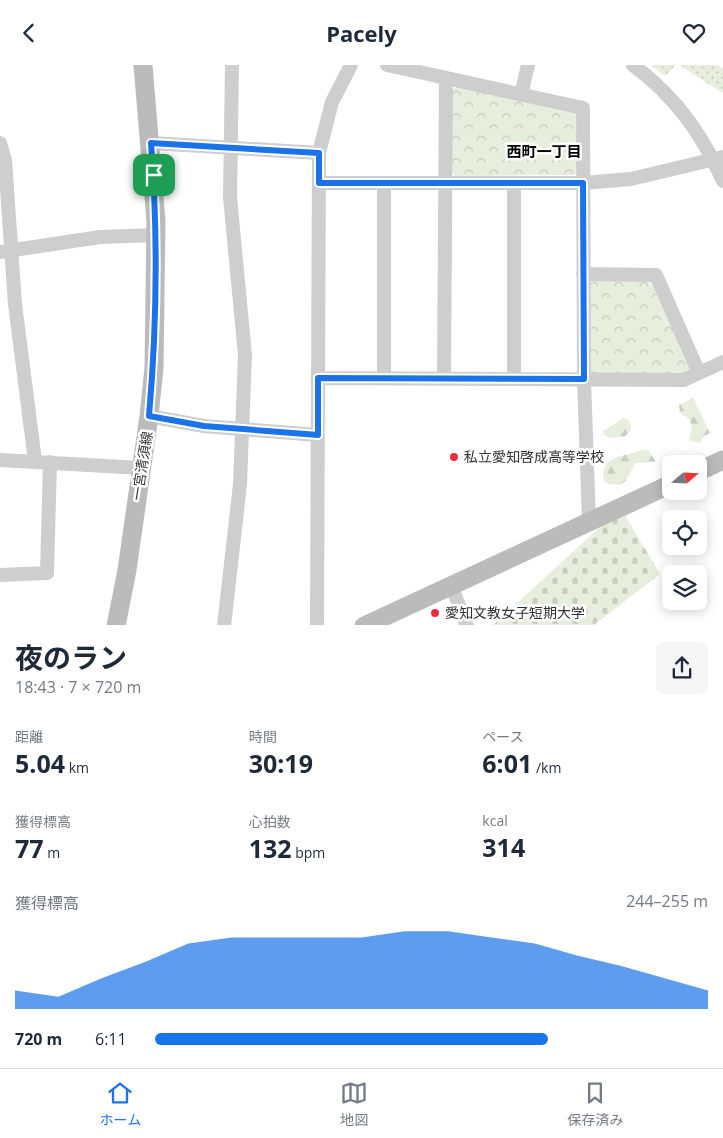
<!DOCTYPE html>
<html lang="ja">
<meta charset="utf-8">
<style>
:root{--surface:#fff;--page:#f6f6f7;--text:#1f2937;--muted:#747a83;--line:#e0e1e3;--accent:#1a73e8}
body{margin:0;font-family:"Open Sans","Noto Sans JP",sans-serif;background:var(--page);color:var(--text);height:100vh;display:flex;flex-direction:column;font-size:19px;white-space:nowrap}
*{box-sizing:border-box;margin:0}
p{font-size:16px;color:var(--muted)}
.icon{flex:none;width:28px;height:28px;fill:none;stroke:currentColor;stroke-width:2;stroke-linecap:round;stroke-linejoin:round}
.map{position:relative;height:560px;overflow:hidden}
.details{display:flex;flex-direction:column;background:var(--surface);flex:1}
.details>*{flex:none}
.needle{width:32px;rotate:71deg}
.buttons{position:absolute;left:662px;top:390px;display:grid;gap:10px}
.buttons a{display:grid;place-items:center;width:45px;height:45px;border-radius:8px;background:var(--surface);box-shadow:0 2px 12px #0003;font-size:25px}
.pin{position:absolute;display:grid;place-items:center;width:42px;height:42px;color:#fff;margin:-21px;border-radius:10px;box-shadow:0 2px 8px #0006}
.round{display:grid;place-items:center;flex:none;width:52px;height:52px;border-radius:8px;background:var(--page)}
.head{display:flex;align-items:center;justify-content:space-between;height:85px;padding:0 15px}
h1{font-size:28px;font-weight:700;line-height:38px}
.metrics{display:grid;grid-template-columns:repeat(3,1fr);gap:8px;height:85px;padding:5px 15px}
.metrics div{display:grid;align-content:center}
.metrics b{font-size:25px;font-weight:700}
.metrics small{font-size:14px;font-weight:400}
.metrics p{font-size:14px}
.chart{height:140px;padding:10px 15px}
.chart p{display:flex;justify-content:space-between}
.chart svg{width:100%;height:90px;margin-top:5px;fill:var(--accent);opacity:.7}
ul{padding:0 15px;list-style:none;font-size:16px}
li{display:grid;grid-template-columns:80px 60px 1fr;align-items:center;height:38px}
li i{height:12px;border-radius:6px;background:var(--accent)}
header{display:flex;justify-content:space-between;align-items:center;height:65px;padding:0 15px;background:var(--surface);font-size:22px;font-weight:700}
.dock{display:flex;justify-content:space-around;align-items:center;height:70px;border-top:1px solid var(--line);background:var(--surface);font-size:14px;color:var(--muted)}
.dock a{display:grid;justify-items:center;gap:2px}
.dock .selected{color:var(--accent)}
.map>svg:first-child{display:block}
</style>
<header><svg class="icon" aria-label="back" viewBox="0 0 24 24"><path d="M15 5l-7 7 7 7"/></svg>Pacely<svg class="icon" aria-label="heart" viewBox="0 0 24 24"><path d="M12 20l-8-8c-3-5 5-10 8-4 3-6 11-1 8 4z"/></svg></header>
<div class="map">
<svg width="723" height="561" viewBox="0 0 723 561">
<defs>
<pattern id="grass-dots" width="8" height="8" patternUnits="userSpaceOnUse" patternTransform="scale(1.25)"><rect width="8" height="8" fill="#e7eede"/><path d="M2 2h.1M6 6h.1" fill="none" stroke="#c7cdbf" stroke-width="1.8" stroke-linecap="round"/></pattern>
<pattern id="forest-firs" width="22" height="20" patternUnits="userSpaceOnUse" patternTransform="scale(1.25)"><rect width="22" height="20" fill="#e7eede"/><path d="M5 1l3.5 6h-7zM16 11l3.5 6h-7z" fill="#c7cdbf"/></pattern>
<pattern id="cemetery-stones" width="16" height="16" patternUnits="userSpaceOnUse" patternTransform="scale(1.25)"><rect width="16" height="16" fill="#e7eede"/><path d="M2 7V4a2 2 0 0 1 4 0v3zM10 15v-3a2 2 0 0 1 4 0v3z" fill="#c7cdbf"/></pattern>
<pattern id="park-crowns" width="20" height="18" patternUnits="userSpaceOnUse" patternTransform="scale(1.25)"><rect width="20" height="18" fill="#e7eede"/><path d="M2 6a3 3 0 1 1 6 0M12 15a3 3 0 1 1 6 0" fill="none" stroke="#c7cdbf"/></pattern>
</defs>
<rect width="100%" height="100%" fill="#fff"/>
<!-- grass -->
<path fill="url(#grass-dots)" d="M 651,0 L 676,0 L 665,11 Z
M 679,0 L 718,0 L 723,4 L 723,28 Z"/>
<!-- forest -->
<path fill="url(#forest-firs)" d="M 693,333 L 710,368 L 704,371 L 700,378 L 689,375 L 692,363 L 690,355 L 680,348 L 679,340 Z
M 624,353 L 629,355 C 633,364 631,366 624,372 L 610,373 L 604,370 L 603,366 Z
M 642,385 L 648,385 L 656,397 L 635,398 L 627,414 L 621,420 L 608,419 L 604,416 C 598,390 625,392 642,385 Z"/>
<!-- cemetery -->
<path fill="url(#cemetery-stones)" d="M 625,450 L 660,509 L 594,560 L 492,561 L 600,462 Z"/>
<!-- park -->
<path fill="url(#park-crowns)" d="M 457,21 L 575,47 L 578,51 L 578,107 L 574,110 L 455,111 L 452,107 L 452,26 Z
M 594,215 L 647,216 L 652,218 L 690,303 L 688,307 L 683,309 L 593,309 L 589,304 L 589,219 Z"/>
<g fill="none" stroke-linecap="round" stroke-linejoin="round">
<!-- street -->
<path stroke="#cecece" stroke-width="14" d="M 387,0 L 583,43 L 584,314 L 589,457
M 633,0 C 675,31 702,69 723,116
M 521,30 L 528,0
M 0,78 L 5,95 L 15,239 L 35,396
M 151,78 L 319,88
M 319,118 L 583,118 L 631,114 L 723,92
M 0,187 L 100,172 L 156,170
M 583,209 L 656,210 L 699,308 L 723,297
M 318,313 L 684,315 L 699,308
M 384,313 L 384,118
M 444,314 L 446,14
M 514,314 L 514,118
M 149,351 L 204,361 L 318,370
M 0,395 L 141,403
M 0,510 L 47,508 L 50,397
M 451,520 L 467,561
M 224,561 L 240,419 L 245,290 L 230,132 L 232,0
M 317,561 L 319,88 L 332,37 L 351,0"/>
<!-- secondary -->
<path stroke="#bbb" stroke-width="19" d="M 699,406 L 723,395
M 116,561 L 127,505 L 149,351 L 154,303 L 156,156 L 143,0
M 364,561 L 671,419"/>
</g>
<g fill="none" stroke-linecap="round" stroke-linejoin="round">
<defs>
<path id="route" d="M 151,78 L 319,88 L 319,118 L 583,118 L 584,314 L 318,313 L 318,370 L 204,361 L 149,351 C 157,260 158,169 151,78 Z"/>
</defs>
<!-- route casing -->
<use href="#route" stroke="#fff" stroke-width="10"/>
<!-- route -->
<use href="#route" stroke="#1a73e8" stroke-width="6"/>
</g>
<!-- markers -->
<g fill="#f02b3c" stroke="#fff" stroke-width="2">
<circle cx="454" cy="392" r="5"/>
<circle cx="435" cy="548" r="5"/>
</g>
<g text-anchor="middle" stroke-width="5" stroke-linejoin="round" paint-order="stroke">
<!-- poi labels -->
<g font-size="14" fill="#313131" stroke="#fff" text-anchor="start">
<text x="464" y="397">私立愛知啓成高等学校</text>
<text x="445" y="553">愛知文教女子短期大学</text>
</g>
<!-- street labels -->
<g font-size="14" fill="#313131" stroke="#fff">
<text transform="translate(142 401) rotate(-81)" y="5">一宮清須線</text>
</g>
<!-- neighbourhood labels -->
<g font-size="15" font-weight="bold" fill="#000" stroke="#fff">
<text x="544" y="92">西町一丁目</text>
</g>
</g>
</svg>
<div class="buttons">
<a><svg class="needle" viewBox="-14 -14 28 28"><path d="M0-13l5 13h-10z" fill="#e53935"/><path d="M0 13l5-13h-10z" fill="#747a83"/></svg></a>
<a><svg class="icon" aria-label="locate" viewBox="0 0 24 24"><circle cx="12" cy="12" r="6"/><path d="M12 2v4M12 18v4M2 12h4M18 12h4"/></svg></a>
<a><svg class="icon" aria-label="layers" viewBox="0 0 24 24"><path d="M12 4l9 5-9 5-9-5zM3 14l9 5 9-5"/></svg></a>
</div>
<div class="pin" style="left:154px;top:110px;background:#1e9e55"><svg class="icon" aria-label="arrive" viewBox="0 0 24 24"><path d="M6 21V4h12l-3 4 3 4H6"/></svg></div>
</div>
<section class="details">
<div class="head"><div><h1>夜のラン</h1><p>18:43 · 7 × 720 m</p></div><a class="round"><svg class="icon" aria-label="share" viewBox="0 0 24 24"><path d="M12 15V3M7 8l5-5 5 5M5 13v7h14v-7"/></svg></a></div>
<div class="metrics">
<div><p>距離</p><b>5.04<small> km</small></b></div>
<div><p>時間</p><b>30:19</b></div>
<div><p>ペース</p><b>6:01<small> /km</small></b></div>
</div>
<div class="metrics">
<div><p>獲得標高</p><b>77<small> m</small></b></div>
<div><p>心拍数</p><b>132<small> bpm</small></b></div>
<div><p>kcal</p><b>314</b></div>
</div>
<div class="chart"><p><span>獲得標高</span>244–255 m</p>
<svg viewBox="0 0 160 44" preserveAspectRatio="none"><path d="M0 44V35L10 38L20 29L30 21L40 12L50 9L60 9L70 9L80 9L90 6L100 6L110 9L120 12L130 18L140 23L150 29L160 35V44z"/></svg>
</div>
<ul>
<li><b>720 m</b>6:11<i style="width:71%"></i></li>
</ul>
</section>
<nav class="dock">
<a class="selected"><svg class="icon" aria-label="home" viewBox="0 0 24 24"><path d="M3 11l9-7 9 7M6 9v11h12V9"/></svg>ホーム</a>
<a><svg class="icon" aria-label="map" viewBox="0 0 24 24"><path d="M3 6l6-2 6 2 6-2v14l-6 2-6-2-6 2zM9 4v14M15 6v14"/></svg>地図</a>
<a><svg class="icon" aria-label="saved" viewBox="0 0 24 24"><path d="M7 4h10v16l-5-4-5 4z"/></svg>保存済み</a>
</nav>
